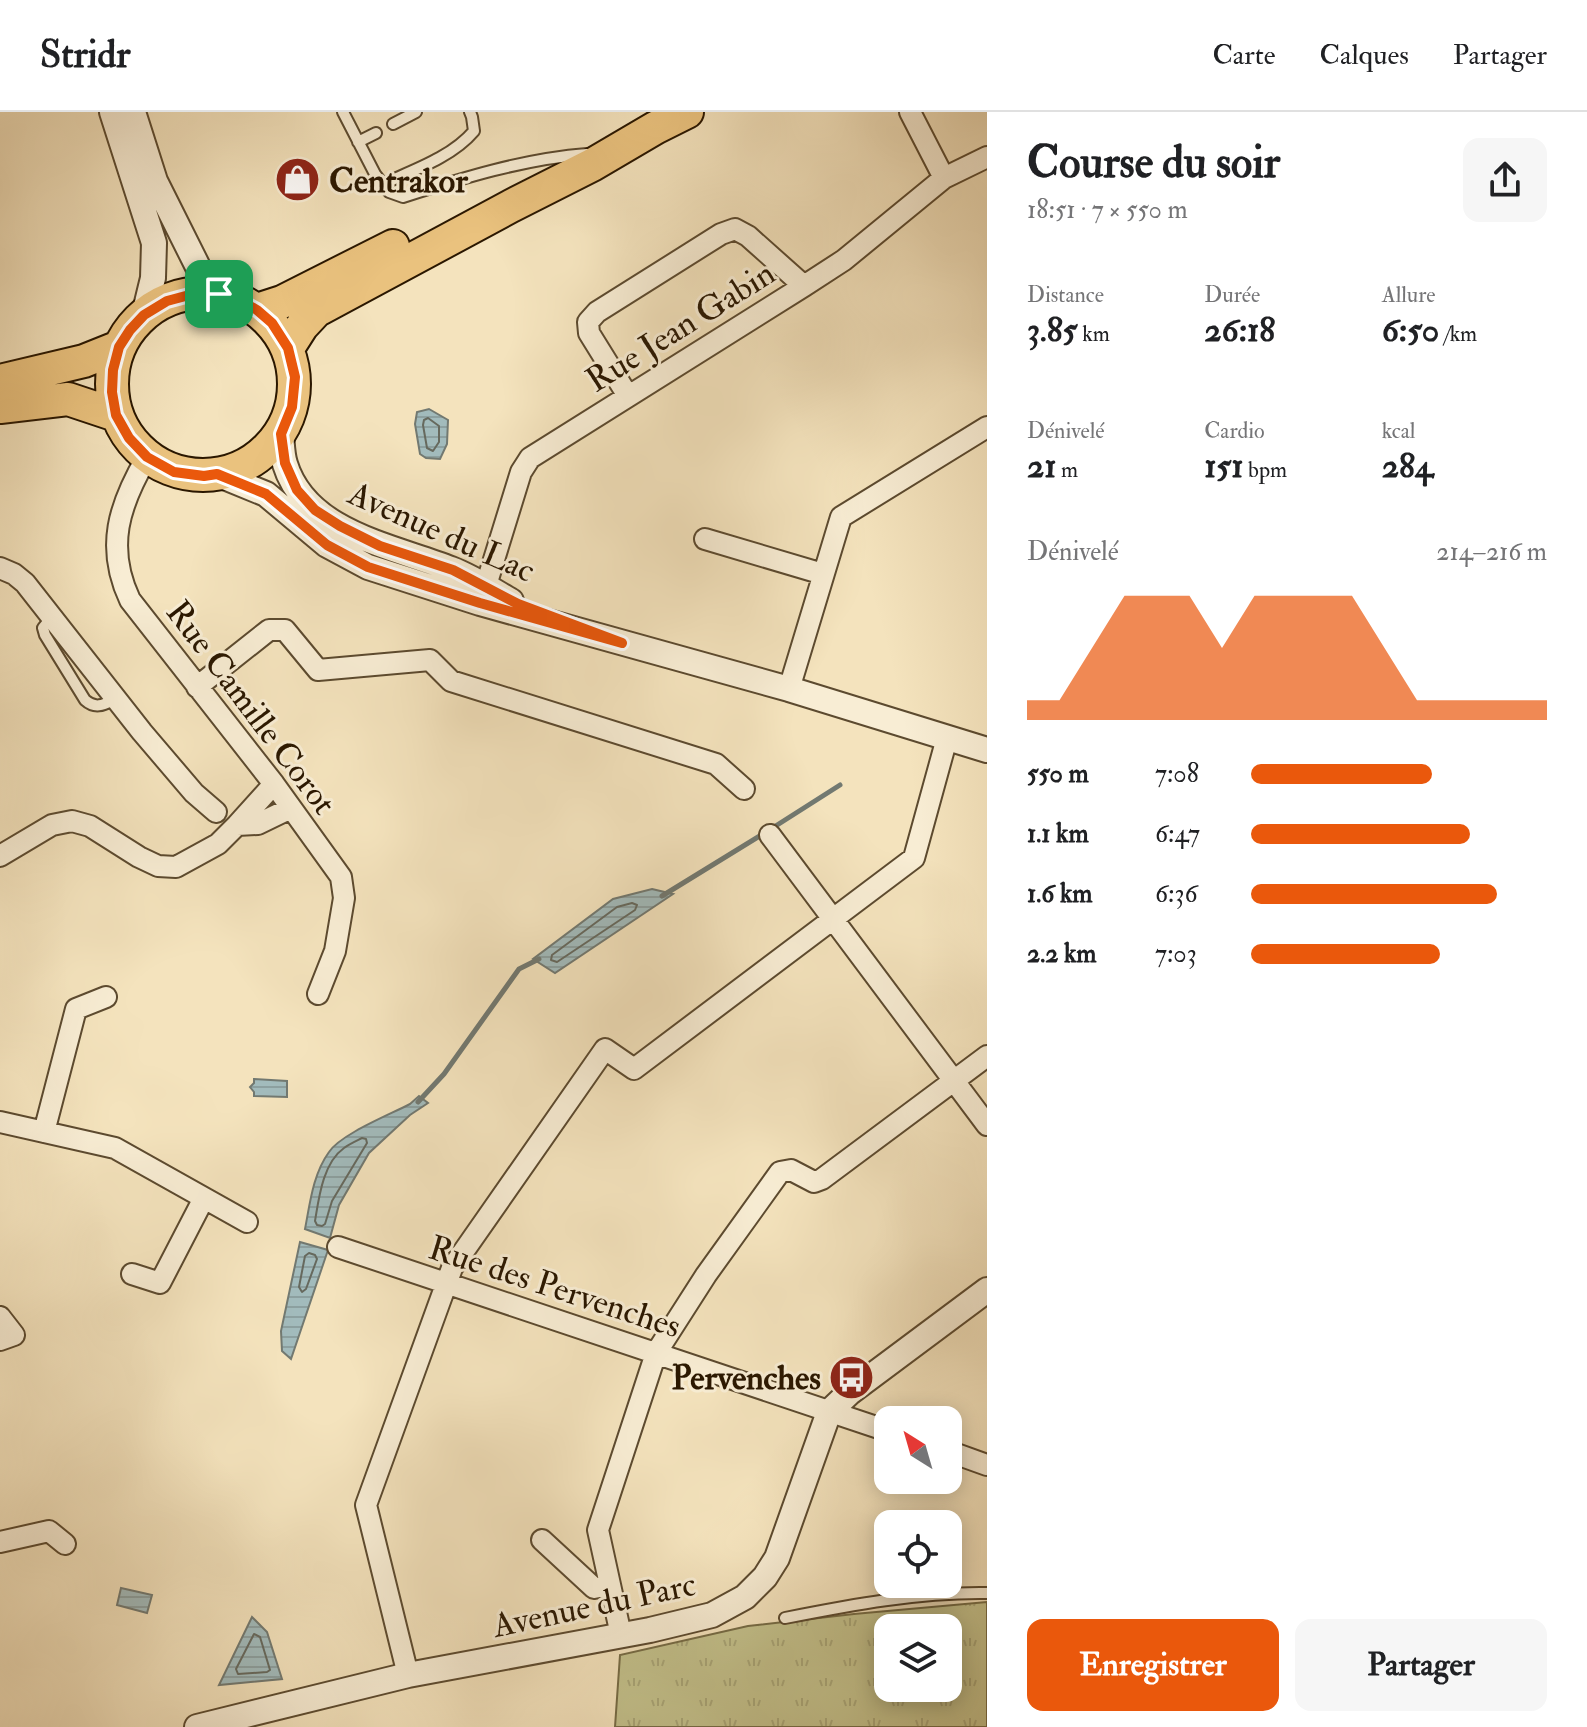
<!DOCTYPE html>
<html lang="fr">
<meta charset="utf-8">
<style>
:root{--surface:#fff;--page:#f6f6f6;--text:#202124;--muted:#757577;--line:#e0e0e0;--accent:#ea580c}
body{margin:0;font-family:"IM FELL Double Pica",serif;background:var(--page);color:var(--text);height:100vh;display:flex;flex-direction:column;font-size:30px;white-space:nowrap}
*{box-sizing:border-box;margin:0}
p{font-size:26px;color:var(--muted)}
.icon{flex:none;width:44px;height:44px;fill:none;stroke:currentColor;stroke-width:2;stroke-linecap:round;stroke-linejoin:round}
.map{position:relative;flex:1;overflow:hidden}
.panel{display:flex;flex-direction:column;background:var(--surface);width:600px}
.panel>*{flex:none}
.needle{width:52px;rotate:323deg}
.tools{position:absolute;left:874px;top:1294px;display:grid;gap:16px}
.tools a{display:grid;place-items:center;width:88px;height:88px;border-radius:16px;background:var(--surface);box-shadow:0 4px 20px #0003;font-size:40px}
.pin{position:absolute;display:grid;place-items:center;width:68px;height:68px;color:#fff;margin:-34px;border-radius:16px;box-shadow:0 4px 12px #0006}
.round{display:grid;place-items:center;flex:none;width:84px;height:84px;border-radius:16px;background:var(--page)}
.headline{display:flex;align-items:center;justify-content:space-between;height:136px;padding:0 40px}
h1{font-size:44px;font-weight:800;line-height:60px}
.metrics{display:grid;grid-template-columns:repeat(3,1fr);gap:12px;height:136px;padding:8px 40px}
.metrics div{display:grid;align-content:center}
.metrics b{font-size:34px;font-weight:800}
.metrics small{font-size:22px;font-weight:400}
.metrics p{font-size:22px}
.chart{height:224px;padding:16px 40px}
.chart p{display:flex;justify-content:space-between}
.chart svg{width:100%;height:144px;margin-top:8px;fill:var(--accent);opacity:.7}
.action{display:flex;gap:16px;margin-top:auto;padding:16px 40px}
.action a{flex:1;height:92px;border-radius:16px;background:var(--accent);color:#fff;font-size:32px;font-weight:800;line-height:92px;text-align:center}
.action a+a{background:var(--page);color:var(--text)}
ul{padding:0 40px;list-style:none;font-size:26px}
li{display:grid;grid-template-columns:128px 96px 1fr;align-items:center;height:60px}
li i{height:20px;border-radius:10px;background:var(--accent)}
header{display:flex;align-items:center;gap:48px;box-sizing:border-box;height:112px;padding:0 40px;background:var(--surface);border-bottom:2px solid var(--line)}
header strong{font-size:38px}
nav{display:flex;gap:44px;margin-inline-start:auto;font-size:28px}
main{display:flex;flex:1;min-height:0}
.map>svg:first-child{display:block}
</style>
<header>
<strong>Stridr</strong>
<nav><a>Carte</a><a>Calques</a><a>Partager</a></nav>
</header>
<main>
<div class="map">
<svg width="987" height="1615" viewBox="0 0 987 1615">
<defs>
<pattern id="park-tufts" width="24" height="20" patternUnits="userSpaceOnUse" patternTransform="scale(2)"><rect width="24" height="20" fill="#c3c18c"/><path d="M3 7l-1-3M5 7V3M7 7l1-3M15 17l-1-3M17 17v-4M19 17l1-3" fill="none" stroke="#a8a577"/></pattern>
<pattern id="water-rules" width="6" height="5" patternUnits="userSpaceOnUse" patternTransform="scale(2)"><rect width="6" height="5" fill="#a2bbbc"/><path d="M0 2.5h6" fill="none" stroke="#8ca0a0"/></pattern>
</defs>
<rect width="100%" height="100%" fill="#f4e3bd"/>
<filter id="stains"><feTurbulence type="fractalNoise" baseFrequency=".0025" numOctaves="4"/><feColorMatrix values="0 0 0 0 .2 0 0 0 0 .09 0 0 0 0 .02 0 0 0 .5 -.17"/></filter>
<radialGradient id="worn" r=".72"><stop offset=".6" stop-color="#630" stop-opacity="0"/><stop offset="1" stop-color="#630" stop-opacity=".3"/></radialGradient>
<!-- park -->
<path fill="url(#park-tufts)" stroke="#766c46" stroke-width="2" fill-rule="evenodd" d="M 987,1490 L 987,1615 L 615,1615 L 620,1543 L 748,1514 L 854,1502 ZM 888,1516 L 948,1516 L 948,1576 L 888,1576 Z"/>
<!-- water -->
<path fill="url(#water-rules)" stroke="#727971" stroke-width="2" d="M 429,297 L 448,308 L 447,332 L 440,347 L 426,346 L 420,342 L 415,312 L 417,300 Z
M 652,777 L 673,782 L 555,861 L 533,847 L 613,787 Z
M 254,967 L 287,969 L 287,985 L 254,984 L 254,980 L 250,975 L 254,971 Z
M 419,984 L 428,991 L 410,1003 L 369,1041 L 339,1093 L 330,1126 L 305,1117 C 310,1091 313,1062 329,1040 C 341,1022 389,1003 410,992 Z
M 300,1130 L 328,1138 L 291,1247 L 282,1239 L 281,1219 Z
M 121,1476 L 152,1483 L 147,1501 L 117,1493 Z
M 252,1505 L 267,1520 L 282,1567 L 219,1573 Z"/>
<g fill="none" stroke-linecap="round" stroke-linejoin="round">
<!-- shore -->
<path stroke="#66695e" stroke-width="2" d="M 428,306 L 439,314 L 439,330 L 433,339 L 427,336 L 423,313 L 424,308 Z
M 632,791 L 637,793 L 635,798 L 557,850 L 551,848 L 552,843 L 617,795 Z
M 362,1026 L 366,1027 L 367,1031 L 332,1089 L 325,1112 L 322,1114 L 317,1113 L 315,1109 C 319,1085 323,1051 344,1036 C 349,1032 356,1029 362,1026 Z
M 309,1141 L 315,1143 L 317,1147 L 306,1177 L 302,1180 L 299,1175 L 305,1144 Z
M 254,1522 L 260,1525 L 270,1558 L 267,1560 L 238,1562 L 236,1557 Z"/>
<!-- stream -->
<path stroke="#727971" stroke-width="5" d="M 774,715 L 840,673
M 662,784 L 763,722
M 418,990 L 444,962 L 519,857 L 539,847"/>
<defs>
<path id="service" d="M 343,0 L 375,62 L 389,80 L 403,85 C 463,66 523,47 587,42
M 393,12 L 416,0
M 358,30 L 376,21
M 383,72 C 414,58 452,45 474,19 L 472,5 L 470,0
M 52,505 L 43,516 L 45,523 L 85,588 C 96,598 105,592 116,587
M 785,1506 C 851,1493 919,1480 987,1481"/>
<path id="minor" d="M 910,0 L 944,66
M 628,284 L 589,221 L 588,210 L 597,200 L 721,122 L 735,117 L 748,124 L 804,174
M 147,345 C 119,393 105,435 130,488 L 274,672 L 341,765 L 344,786 L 335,839 L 318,882
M 705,427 L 823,462
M 0,456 L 14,462 L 25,471 L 142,620 L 194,681 L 216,700
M 479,486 L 488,467 L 521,360 L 530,346 L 804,174 L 844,148 L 944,66 L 987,45
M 197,575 L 269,518 L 285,518 L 318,558 L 430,548 L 451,569 L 716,652 L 744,677
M 789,577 L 841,405 L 987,315
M 274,672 L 237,713 L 258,712 L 291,696
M 770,723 L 987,1013
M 0,744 L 52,713 L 72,709 L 90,714 L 139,745 L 158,754 L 176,755 L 218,732 L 237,713
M 0,1010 L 115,1036 L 247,1110
M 44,1020 L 76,897 L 106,885
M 338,1135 L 888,1319
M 132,1162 L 160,1171 L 204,1086
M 0,1205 L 14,1223 L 0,1228
M 948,1339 L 987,1353
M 542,1428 L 594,1476 L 610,1473
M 0,1430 L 49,1419 L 65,1432
M 621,1523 L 598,1418 L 656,1241 L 706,1163 L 780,1060 L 791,1058 L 814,1070 L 822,1067 L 987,944
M 408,1563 L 366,1393 L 452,1156 L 605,937 L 634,957 L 914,746 L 947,626"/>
<path id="tertiary" d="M 112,0 L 154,131 L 153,166 L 144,203
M 133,0 L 155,69 L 198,155 L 219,182
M 281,322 C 282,332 282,343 285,352 C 306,421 393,434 451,457 C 472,465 492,478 511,489
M 217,362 L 266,382 L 327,433 L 368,455 L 480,491 L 789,577 L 987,638
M 197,1615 L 408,1563 L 650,1518 L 712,1503 L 745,1485 L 765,1465 L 777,1446 L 829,1300 L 849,1281 L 987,1178"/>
<path id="primary" d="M112 272a91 91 0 1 1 182 0a91 91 0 1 1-182 0Z
M 257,198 L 282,190 L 393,134
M 288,236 L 302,214 L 316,199 L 511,94 L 592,53 L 655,16 L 687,0
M 0,269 L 84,249 L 119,235
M 0,295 L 68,287 L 116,303"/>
</defs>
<!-- service casing -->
<use href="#service" stroke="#5c4a2f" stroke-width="14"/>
<!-- minor casing -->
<use href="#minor" stroke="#5c4a2f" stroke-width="24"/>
<!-- tertiary casing -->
<use href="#tertiary" stroke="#5c4a2f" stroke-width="28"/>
<!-- primary casing -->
<use href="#primary" stroke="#2a1700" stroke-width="36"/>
<!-- service -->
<use href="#service" stroke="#f8edd4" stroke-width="10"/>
<!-- minor -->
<use href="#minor" stroke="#f8edd4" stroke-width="20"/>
<!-- tertiary -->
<use href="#tertiary" stroke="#f8edd4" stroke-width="24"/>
<!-- primary -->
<use href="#primary" stroke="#eac27e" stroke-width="32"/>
</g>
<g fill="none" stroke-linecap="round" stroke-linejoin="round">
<defs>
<path id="route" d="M 193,182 L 219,182 L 239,188 L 257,198 L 272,211 L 288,236 L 295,265 L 292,295 L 281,322 L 285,351 L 297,378 L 315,398 L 340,414 L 380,434 L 453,458 L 518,492 L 622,531 L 480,491 L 368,455 L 327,433 L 266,382 L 217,362 L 204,364 L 174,360 L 147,345 L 129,326 L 116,303 L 112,280 L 113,258 L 119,235 L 130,218 L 144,203 L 167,189 Z"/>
</defs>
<!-- route casing -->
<use href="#route" stroke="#fff" stroke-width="16"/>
<!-- route -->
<use href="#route" stroke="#ea580c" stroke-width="10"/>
</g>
<!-- icons -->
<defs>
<symbol id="shop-disc" viewBox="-11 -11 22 22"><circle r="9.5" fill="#8f2418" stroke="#f8edd4"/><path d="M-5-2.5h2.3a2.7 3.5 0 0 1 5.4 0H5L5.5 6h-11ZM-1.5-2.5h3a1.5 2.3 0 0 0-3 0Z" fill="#fff"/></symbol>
<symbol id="bus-disc" viewBox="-11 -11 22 22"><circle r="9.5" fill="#8f2418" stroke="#f8edd4"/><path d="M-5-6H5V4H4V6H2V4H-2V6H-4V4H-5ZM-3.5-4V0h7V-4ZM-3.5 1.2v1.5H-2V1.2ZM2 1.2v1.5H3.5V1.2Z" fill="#fff"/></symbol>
</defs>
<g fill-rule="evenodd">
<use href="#shop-disc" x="272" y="42" width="51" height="51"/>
<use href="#bus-disc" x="826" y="1240" width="51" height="51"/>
</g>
<g text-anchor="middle" stroke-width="6" stroke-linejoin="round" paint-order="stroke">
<!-- poi labels -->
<g font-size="34" font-weight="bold" fill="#2a1700" stroke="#f8edd4" text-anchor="start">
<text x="329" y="80">Centrakor</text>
<text x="821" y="1277" text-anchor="end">Pervenches</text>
</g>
<!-- street labels -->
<g font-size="34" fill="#2a1700" stroke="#f8edd4">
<text transform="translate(680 214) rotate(-32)" y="12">Rue Jean Gabin</text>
<text transform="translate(442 419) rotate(24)" y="12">Avenue du Lac</text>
<text transform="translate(252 595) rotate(53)" y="12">Rue Camille Corot</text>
<text transform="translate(555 1174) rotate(18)" y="12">Rue des Pervenches</text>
<text transform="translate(594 1492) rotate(-12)" y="12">Avenue du Parc</text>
</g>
</g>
<rect width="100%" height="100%" filter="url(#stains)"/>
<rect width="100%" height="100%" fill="url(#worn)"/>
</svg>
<div class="tools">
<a><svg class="needle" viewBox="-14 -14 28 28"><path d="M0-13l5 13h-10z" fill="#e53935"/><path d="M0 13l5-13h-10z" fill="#757577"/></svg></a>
<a><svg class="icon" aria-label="locate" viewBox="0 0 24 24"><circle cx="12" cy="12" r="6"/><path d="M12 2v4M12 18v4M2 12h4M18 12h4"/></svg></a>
<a><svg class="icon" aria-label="layers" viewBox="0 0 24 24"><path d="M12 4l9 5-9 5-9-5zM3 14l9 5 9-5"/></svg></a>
</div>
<div class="pin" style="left:219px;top:182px;background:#1e9e55"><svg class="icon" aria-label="arrive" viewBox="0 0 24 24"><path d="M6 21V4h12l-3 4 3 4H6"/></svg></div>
</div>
<section class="panel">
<div class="headline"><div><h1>Course du soir</h1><p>18:51 · 7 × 550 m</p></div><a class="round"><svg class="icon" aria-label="share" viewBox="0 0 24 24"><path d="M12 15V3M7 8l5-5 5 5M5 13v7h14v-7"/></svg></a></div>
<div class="metrics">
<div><p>Distance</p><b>3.85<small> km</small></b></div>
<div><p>Durée</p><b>26:18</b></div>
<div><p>Allure</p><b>6:50<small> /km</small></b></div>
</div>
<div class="metrics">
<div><p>Dénivelé</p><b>21<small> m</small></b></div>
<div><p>Cardio</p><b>151<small> bpm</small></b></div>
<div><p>kcal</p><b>284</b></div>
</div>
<div class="chart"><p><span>Dénivelé</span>214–216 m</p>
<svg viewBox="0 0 160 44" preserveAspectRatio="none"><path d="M0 44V38L10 38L20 22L30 6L40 6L50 6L60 22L70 6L80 6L90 6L100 6L110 22L120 38L130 38L140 38L150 38L160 38V44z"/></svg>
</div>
<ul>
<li><b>550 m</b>7:08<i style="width:61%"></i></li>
<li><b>1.1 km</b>6:47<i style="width:74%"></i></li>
<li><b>1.6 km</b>6:36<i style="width:83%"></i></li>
<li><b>2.2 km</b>7:03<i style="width:64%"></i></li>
</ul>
<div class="action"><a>Enregistrer</a><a>Partager</a></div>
</section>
</main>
